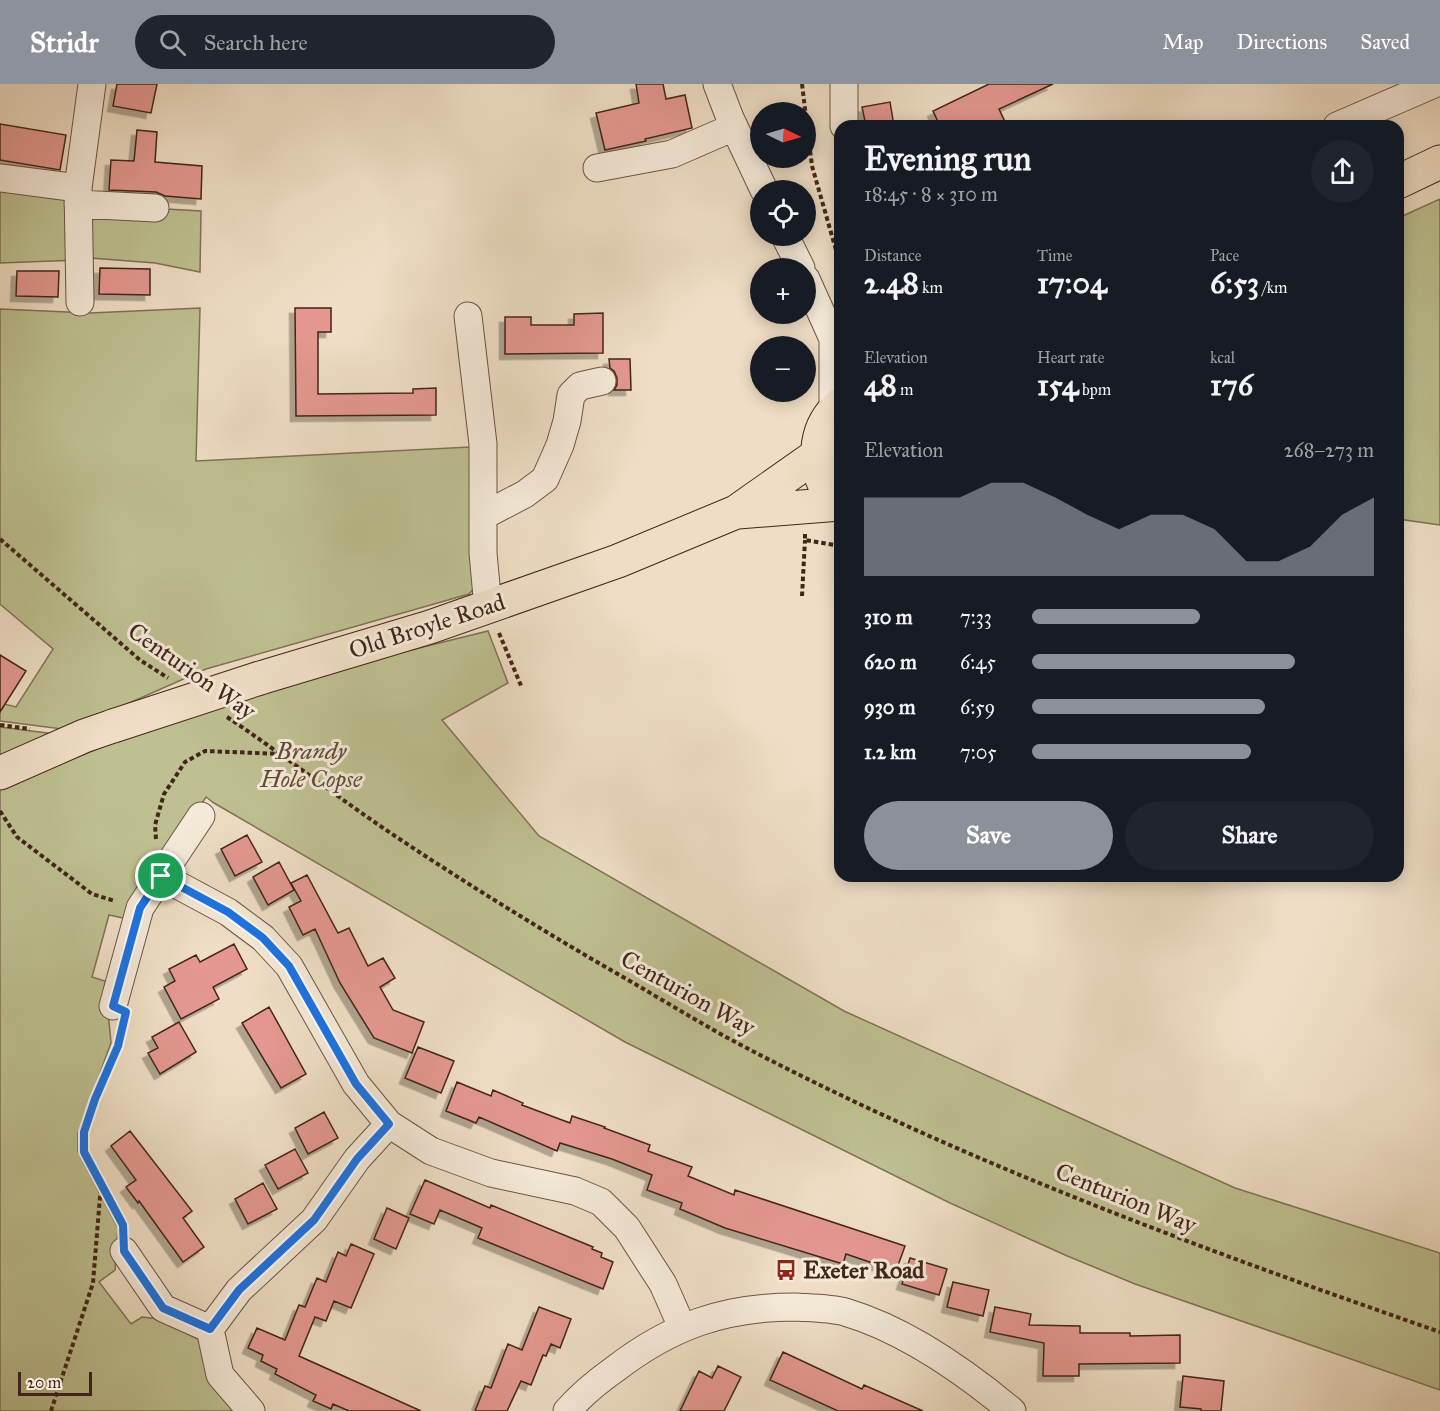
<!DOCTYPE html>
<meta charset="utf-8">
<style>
:root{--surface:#171b24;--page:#20242c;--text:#f1f3f6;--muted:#9ea1a6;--accent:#8c9099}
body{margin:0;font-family:"IM FELL Great Primer",serif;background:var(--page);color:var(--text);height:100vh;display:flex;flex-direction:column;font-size:22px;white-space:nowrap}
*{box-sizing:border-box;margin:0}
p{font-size:20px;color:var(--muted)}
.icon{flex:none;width:33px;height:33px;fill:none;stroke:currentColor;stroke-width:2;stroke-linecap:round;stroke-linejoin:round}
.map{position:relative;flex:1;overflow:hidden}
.sheet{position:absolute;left:834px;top:36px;width:570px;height:762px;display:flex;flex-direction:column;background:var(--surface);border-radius:18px;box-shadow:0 3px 15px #0003}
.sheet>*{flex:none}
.needle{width:39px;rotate:95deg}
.fabs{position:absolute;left:750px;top:18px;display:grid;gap:12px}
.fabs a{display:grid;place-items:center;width:66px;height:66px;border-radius:50%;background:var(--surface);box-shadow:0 3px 15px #0003;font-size:30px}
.scale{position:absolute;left:18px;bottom:15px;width:74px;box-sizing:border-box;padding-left:6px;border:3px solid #422519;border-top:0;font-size:16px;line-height:21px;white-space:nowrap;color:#422519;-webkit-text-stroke:4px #f5ead9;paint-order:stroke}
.pin{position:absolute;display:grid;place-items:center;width:51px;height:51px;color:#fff;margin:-26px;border:3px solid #fff;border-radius:50%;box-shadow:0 2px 6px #0007}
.round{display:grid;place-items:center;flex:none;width:63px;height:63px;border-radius:32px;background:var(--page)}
.head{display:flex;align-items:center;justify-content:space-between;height:102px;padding:0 30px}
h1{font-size:33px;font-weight:700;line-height:45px}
.metrics{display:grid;grid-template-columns:repeat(3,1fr);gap:9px;height:102px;padding:6px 30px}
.metrics div{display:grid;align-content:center}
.metrics b{font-size:30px;font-weight:700}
.metrics small{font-size:16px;font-weight:400}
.metrics p{font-size:16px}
.chart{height:168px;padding:12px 30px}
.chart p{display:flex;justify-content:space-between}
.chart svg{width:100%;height:108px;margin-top:6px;fill:var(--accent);opacity:.7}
.action{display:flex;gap:12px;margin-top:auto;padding:12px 30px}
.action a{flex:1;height:69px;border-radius:36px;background:var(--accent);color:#fff;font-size:24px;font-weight:700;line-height:69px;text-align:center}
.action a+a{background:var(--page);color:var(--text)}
ul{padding:0 30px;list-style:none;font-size:20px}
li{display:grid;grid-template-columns:96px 72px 1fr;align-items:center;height:45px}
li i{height:15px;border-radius:8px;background:var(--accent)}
header{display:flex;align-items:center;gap:36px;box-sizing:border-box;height:84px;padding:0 30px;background:var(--accent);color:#fff}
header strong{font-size:28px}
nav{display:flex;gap:33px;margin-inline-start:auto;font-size:21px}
.search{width:420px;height:54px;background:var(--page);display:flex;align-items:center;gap:15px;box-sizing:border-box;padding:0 21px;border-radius:33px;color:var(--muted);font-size:22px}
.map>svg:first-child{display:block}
</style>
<header>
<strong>Stridr</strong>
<div class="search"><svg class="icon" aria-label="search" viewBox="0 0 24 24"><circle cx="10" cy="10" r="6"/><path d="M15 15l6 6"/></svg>Search here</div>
<nav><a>Map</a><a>Directions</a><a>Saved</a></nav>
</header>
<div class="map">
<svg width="1440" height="1327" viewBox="0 0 1440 1327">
<defs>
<filter id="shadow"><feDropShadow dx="-5.5" dy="5.5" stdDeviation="0" flood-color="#0004"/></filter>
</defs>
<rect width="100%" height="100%" fill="#efdec5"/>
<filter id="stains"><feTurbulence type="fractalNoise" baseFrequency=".00333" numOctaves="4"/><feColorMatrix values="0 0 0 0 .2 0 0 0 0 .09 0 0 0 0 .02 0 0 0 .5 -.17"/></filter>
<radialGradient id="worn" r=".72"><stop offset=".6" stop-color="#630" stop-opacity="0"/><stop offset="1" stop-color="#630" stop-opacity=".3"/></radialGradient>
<!-- green -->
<path fill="#bec091" stroke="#807255" stroke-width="1.5" d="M 0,94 L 78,104 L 79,176 L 0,179 Z
M 1440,115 L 1440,441 L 1398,435 L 1398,134 Z
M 166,125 L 201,127 L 200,188 L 155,179 L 91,174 L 92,131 L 163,135 Z
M 200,224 L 196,377 L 470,363 L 477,501 L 469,510 L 206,585 L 100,632 L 62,645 L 0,637 L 0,619 L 16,623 L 53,565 L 0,520 L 0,225 L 90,229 Z
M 488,547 L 508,599 L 442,636 L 539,752 L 844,927 L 1235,1104 L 1440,1169 L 1440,1306 L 1135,1200 L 1065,1171 L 950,1119 L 625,958 L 214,719 L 206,713 L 130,829 L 123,834 L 109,831 L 92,893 L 105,897 L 111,959 L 78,1049 L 78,1068 L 118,1144 L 115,1186 L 99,1198 L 131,1240 L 142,1233 L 159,1235 L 198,1255 L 237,1327 L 0,1327 L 0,705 L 136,649 L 322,588 Z
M 0,643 L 55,650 L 0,675 Z"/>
<!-- building -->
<path fill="#e49890" stroke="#422519" stroke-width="1.5" filter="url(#shadow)" d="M 117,0 L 157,0 L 151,29 L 113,22 Z
M 636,0 L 663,0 L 666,15 L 685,11 L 692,44 L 645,55 L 646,57 L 605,66 L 596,29 L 639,19 Z
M 989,0 L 1053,0 L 999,25 L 1007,42 L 940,42 L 933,27 Z
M 890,18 L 894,42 L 866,42 L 862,23 Z
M 0,40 L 66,51 L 60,86 L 0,76 Z
M 137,46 L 157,48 L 155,78 L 202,82 L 201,115 L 165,112 L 156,108 L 109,106 L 111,76 L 134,77 Z
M 100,184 L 150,185 L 150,211 L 99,210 Z
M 17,187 L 59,187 L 58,213 L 16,212 Z
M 295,224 L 331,224 L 331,248 L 318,248 L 318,310 L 413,309 L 413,305 L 436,304 L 436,331 L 296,332 Z
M 603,229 L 603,269 L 505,270 L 505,233 L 531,233 L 531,241 L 574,241 L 574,230 Z
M 609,275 L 630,275 L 631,306 L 614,306 L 617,301 L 617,294 L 614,287 L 610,284 Z
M 0,571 L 26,587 L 0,628 Z
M 247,751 L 262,778 L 235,792 L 221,765 Z
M 279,778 L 294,806 L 268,821 L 253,793 Z
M 307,791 L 338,849 L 349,844 L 368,882 L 383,874 L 395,894 L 380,903 L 393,926 L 424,938 L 412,969 L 374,954 L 340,899 L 315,845 L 303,851 L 289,823 L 301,817 L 291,799 Z
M 234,860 L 247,885 L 213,903 L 219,915 L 181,935 L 164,903 L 175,897 L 169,885 L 196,871 L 200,878 Z
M 269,923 L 306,990 L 281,1004 L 242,939 Z
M 179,938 L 196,968 L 160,990 L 148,969 L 158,964 L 152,953 Z
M 418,963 L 454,977 L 441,1009 L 405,994 Z
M 457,998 L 491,1012 L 493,1006 L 523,1019 L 522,1021 L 570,1039 L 572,1032 L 605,1043 L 604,1044 L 650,1061 L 648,1067 L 692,1083 L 688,1092 L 734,1111 L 735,1106 L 905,1162 L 896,1187 L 846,1170 L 843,1180 L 725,1144 L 680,1125 L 682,1119 L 647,1106 L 652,1091 L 612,1075 L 560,1059 L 557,1067 L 479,1033 L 476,1039 L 446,1027 Z
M 324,1028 L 338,1054 L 308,1070 L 295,1044 Z
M 130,1047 L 192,1127 L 183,1134 L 204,1163 L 183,1178 L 139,1117 L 138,1119 L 126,1103 L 136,1096 L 111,1062 Z
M 295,1065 L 308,1089 L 278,1105 L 265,1081 Z
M 425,1096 L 490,1124 L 491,1121 L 593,1163 L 592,1165 L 602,1169 L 601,1173 L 613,1178 L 603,1205 L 478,1154 L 482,1144 L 440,1126 L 434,1140 L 410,1130 Z
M 263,1099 L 277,1125 L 248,1140 L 235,1115 Z
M 387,1124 L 409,1134 L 396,1165 L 374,1155 Z
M 351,1160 L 374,1170 L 351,1224 L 334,1217 L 326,1237 L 315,1233 L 299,1272 L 421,1327 L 349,1327 L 333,1320 L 331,1325 L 313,1317 L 316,1311 L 275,1290 L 277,1285 L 261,1277 L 263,1271 L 248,1264 L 257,1244 L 285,1256 L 299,1221 L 305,1223 L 317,1194 L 326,1198 L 338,1168 L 346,1172 Z
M 910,1174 L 947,1185 L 939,1211 L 902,1200 Z
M 953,1198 L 989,1206 L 983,1232 L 947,1223 Z
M 539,1223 L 571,1235 L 560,1264 L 551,1260 L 546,1272 L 543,1271 L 531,1301 L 521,1297 L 507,1327 L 475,1327 L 485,1302 L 491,1304 L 508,1260 L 522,1266 Z
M 995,1223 L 1031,1230 L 1029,1241 L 1080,1242 L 1080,1249 L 1130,1249 L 1130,1252 L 1180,1251 L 1180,1279 L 1079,1280 L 1079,1292 L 1043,1292 L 1044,1259 L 990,1248 Z
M 783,1268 L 862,1305 L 864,1301 L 923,1327 L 838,1327 L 770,1296 Z
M 718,1282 L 741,1293 L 724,1327 L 680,1327 L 699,1287 L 712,1294 Z
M 1183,1292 L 1224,1297 L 1221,1327 L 1201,1327 L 1201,1325 L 1180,1323 Z"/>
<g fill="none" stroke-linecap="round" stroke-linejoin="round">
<defs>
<path id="minor" d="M 717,0 L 730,34 L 764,106
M 844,42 L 844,0
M 1337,42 L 1434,0
M 597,84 L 672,70 L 734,43
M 0,94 L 78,104
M 78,120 L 155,124
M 785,152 L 801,184
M 806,195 L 833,255 L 840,261
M 80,218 L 78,104 L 92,0
M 468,232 L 483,360 L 483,469 L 488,523
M 833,255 L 833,326
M 483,432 L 525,410 L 545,395 L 560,361 L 567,337 L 571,311 L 580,302 L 602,297
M 161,792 L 201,732
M 113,922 L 140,824 L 161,792 L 228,828 L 263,854 L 289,882 L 356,1000 L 389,1040 L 431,1067 L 491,1089 L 575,1107 L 601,1118 L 627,1144 L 663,1200 L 682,1243
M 124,1167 L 163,1224 L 210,1245
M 251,1327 L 220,1291 L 210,1245 L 239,1206 L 314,1136 L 357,1075 L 389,1040
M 567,1327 C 581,1311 598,1297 615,1285 C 671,1242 724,1223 795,1223 C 811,1224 830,1224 845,1228 C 906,1246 964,1287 1012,1327"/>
<path id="major" d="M 1398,98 L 1440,78
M 840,321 C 816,341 812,375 825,402 C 829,409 835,415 840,420
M 738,428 L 840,420
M 260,594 L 430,543 L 618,477 L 736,428 L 817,371
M 0,689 L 84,652 L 113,642"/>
</defs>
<!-- minor casing -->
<use href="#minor" stroke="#6d5344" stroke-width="29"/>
<!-- major casing -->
<use href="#major" stroke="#422519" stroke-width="35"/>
<!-- path -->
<path stroke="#422519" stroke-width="4" stroke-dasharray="4.5 3" stroke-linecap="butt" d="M 802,0 L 812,82 L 840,180
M 805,450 L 805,456 L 840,462
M 0,455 L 140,576 L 168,594
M 802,512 L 805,456
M 499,549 L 522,604
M 227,633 C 284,671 338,714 395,752 C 473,804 553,853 635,900 C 664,917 694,935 724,952 C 952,1074 1196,1163 1440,1248
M 0,641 L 30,645
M 0,727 L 17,753 L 92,810 L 115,817
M 156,755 L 155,741 L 164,710 L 185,678 L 205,667 L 282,670
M 122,945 L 119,962 L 95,1015 L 84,1048 L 84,1068 L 123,1142
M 51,1327 L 93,1199 L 101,1100"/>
<!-- minor -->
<use href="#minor" stroke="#f5ead9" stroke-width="27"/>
<!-- major -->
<use href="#major" stroke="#efdec5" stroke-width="33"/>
<defs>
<path id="major-bridge" d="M 113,642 L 260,594"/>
</defs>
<!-- major-bridge casing -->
<use href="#major-bridge" stroke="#422519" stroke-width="35" stroke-linecap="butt"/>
<!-- major-bridge -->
<use href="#major-bridge" stroke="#efdec5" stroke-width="33"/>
</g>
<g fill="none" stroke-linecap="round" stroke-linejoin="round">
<defs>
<path id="route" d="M 161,792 L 228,828 L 263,854 L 289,882 L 356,1000 L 389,1040 L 357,1075 L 314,1136 L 239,1206 L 210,1245 L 163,1224 L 124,1167 L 123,1141 L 84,1068 L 84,1048 L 95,1015 L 118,962 L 126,928 L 113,922 L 140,824 Z"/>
</defs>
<!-- route casing -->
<use href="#route" stroke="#fff" stroke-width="12"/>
<!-- route -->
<use href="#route" stroke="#1a73e8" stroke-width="8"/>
</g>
<!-- icons -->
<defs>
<symbol id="bus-bare" viewBox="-9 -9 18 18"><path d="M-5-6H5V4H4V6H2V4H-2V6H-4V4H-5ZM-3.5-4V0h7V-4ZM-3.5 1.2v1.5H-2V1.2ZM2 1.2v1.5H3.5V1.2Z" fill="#8f2418" stroke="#f5ead9" stroke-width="2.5" paint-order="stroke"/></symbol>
</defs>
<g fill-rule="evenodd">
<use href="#bus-bare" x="771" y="1171" width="30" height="30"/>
</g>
<g text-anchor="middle" stroke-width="6" stroke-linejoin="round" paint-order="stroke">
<!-- street labels -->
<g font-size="24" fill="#422519" stroke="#f5ead9">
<text transform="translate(427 542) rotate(-18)" y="8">Old Broyle Road</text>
<text transform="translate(192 587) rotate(35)" y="8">Centurion Way</text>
<text transform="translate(688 909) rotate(29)" y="8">Centurion Way</text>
<text transform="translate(1126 1114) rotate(22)" y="8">Centurion Way</text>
</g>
<!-- park labels -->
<g font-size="24" font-style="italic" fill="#614c37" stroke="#f5ead9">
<text x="311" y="675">Brandy<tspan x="311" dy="28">Hole Copse</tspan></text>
</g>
<!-- poi labels -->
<g font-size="24" font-weight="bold" fill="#422519" stroke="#f5ead9" text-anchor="start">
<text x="803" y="1194">Exeter Road</text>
</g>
</g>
<rect width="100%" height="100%" filter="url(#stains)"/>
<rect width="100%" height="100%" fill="url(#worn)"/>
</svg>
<div class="fabs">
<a><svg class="needle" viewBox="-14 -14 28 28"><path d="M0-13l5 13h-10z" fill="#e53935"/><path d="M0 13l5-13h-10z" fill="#9ea1a6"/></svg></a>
<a><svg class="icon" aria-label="locate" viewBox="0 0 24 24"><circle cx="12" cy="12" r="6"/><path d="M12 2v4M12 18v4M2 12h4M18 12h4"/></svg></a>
<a>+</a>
<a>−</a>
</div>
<div class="scale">20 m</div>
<div class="pin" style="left:161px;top:792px;background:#1e9e55"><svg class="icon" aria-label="arrive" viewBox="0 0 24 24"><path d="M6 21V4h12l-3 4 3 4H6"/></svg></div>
<section class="sheet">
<div class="head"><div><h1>Evening run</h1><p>18:45 · 8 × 310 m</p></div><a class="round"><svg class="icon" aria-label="share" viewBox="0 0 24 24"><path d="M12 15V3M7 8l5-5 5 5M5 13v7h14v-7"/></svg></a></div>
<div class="metrics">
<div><p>Distance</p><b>2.48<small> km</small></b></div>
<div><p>Time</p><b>17:04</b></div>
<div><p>Pace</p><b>6:53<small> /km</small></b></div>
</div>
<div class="metrics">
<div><p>Elevation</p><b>48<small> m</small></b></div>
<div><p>Heart rate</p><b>154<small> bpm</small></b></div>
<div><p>kcal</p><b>176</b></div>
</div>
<div class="chart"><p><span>Elevation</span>268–273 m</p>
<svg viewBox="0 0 160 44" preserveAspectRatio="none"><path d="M0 44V12L10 12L20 12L30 12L40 6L50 6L60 12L70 19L80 25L90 19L100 19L110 25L120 38L130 38L140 32L150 19L160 12V44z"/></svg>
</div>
<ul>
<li><b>310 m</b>7:33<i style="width:49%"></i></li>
<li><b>620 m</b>6:45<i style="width:77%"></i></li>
<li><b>930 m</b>6:59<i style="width:68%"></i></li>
<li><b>1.2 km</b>7:05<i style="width:64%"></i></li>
</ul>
<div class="action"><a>Save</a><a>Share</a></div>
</section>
</div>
